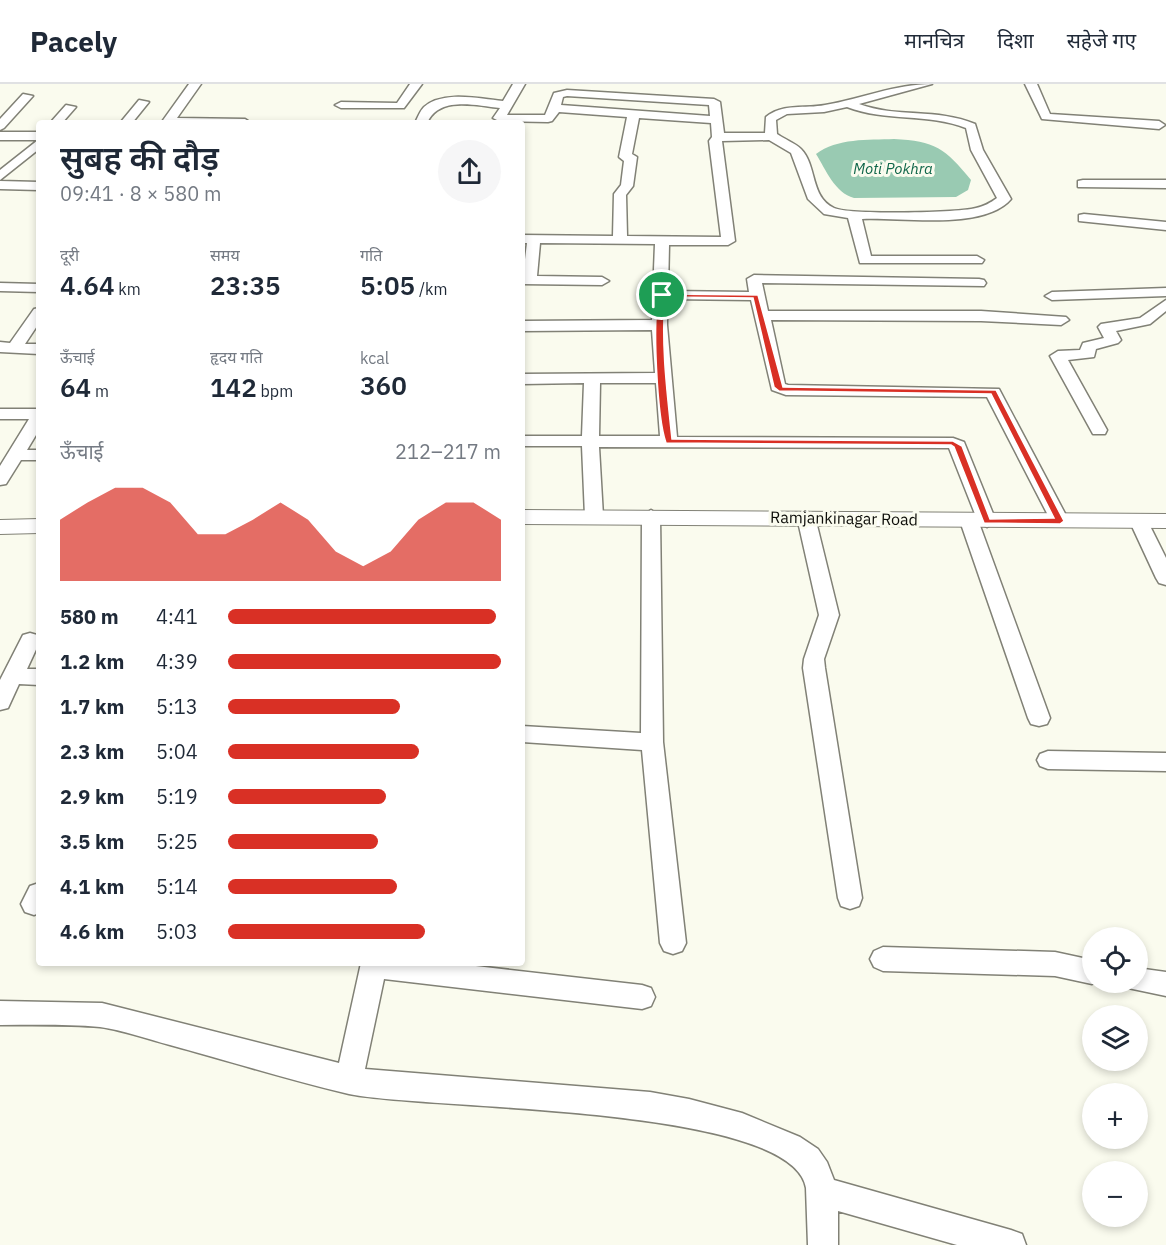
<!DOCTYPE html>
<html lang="hi">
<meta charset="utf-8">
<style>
:root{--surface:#fff;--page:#f6f6f7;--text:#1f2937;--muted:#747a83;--line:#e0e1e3;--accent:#d93025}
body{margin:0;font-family:"IBM Plex Sans","Noto Sans Devanagari",sans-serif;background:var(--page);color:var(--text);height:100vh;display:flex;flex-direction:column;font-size:22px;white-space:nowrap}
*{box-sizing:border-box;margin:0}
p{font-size:20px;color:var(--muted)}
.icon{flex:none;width:33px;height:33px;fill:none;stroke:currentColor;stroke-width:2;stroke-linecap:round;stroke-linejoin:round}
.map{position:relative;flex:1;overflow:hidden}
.side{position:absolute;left:36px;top:36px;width:489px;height:846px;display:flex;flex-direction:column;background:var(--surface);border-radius:6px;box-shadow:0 3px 9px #0003}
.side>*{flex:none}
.buttons{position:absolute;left:1082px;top:843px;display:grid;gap:12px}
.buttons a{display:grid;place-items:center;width:66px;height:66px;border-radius:50%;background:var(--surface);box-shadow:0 3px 9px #0003;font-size:30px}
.pin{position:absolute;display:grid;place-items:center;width:51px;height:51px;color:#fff;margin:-26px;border:3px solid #fff;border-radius:50%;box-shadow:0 2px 6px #0007}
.round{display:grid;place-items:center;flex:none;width:63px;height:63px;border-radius:32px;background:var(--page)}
.head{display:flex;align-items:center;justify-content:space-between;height:102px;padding:0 24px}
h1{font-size:33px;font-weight:600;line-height:45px}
.figures{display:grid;grid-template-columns:repeat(3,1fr);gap:9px;height:102px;padding:6px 24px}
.figures div{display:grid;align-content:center}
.figures b{font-size:26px;font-weight:600}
.figures small{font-size:16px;font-weight:400}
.figures p{font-size:16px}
.chart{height:168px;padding:12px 24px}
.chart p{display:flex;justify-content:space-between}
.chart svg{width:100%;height:108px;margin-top:6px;fill:var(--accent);opacity:.7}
ul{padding:0 24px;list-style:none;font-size:20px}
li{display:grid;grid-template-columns:96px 72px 1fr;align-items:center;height:45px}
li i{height:15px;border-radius:8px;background:var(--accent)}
header{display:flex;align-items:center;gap:36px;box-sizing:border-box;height:84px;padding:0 30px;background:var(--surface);border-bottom:2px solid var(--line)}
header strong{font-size:28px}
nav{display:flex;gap:33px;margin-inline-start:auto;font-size:21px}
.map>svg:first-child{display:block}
</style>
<header>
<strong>Pacely</strong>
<nav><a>मानचित्र</a><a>दिशा</a><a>सहेजे गए</a></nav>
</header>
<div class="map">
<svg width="1166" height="1161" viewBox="0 0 1166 1161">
<rect width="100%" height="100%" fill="#fafbee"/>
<!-- water -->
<path fill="#99cab2" d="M 894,55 C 935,57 945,64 971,96 L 968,106 L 956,113 L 854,114 C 835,109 826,86 816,70 C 837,54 868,56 894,55 Z"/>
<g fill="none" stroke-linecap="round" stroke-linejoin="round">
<defs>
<path id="minor" d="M 189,0 L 201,0 L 177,34 L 245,35 L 251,39 L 161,39 Z
M 410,0 L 422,0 L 404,24 L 341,24 L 335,21 L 341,18 L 397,19 Z
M 513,0 L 525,0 L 507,31 L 545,31 L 554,9 L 567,6 L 714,15 L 720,18 L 724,49 L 765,49 L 766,33 C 783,19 805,25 825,21 C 861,15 895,0 932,0 L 859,20 C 896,34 937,24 975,40 L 983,66 L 1011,115 C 984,147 900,133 862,135 L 871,172 L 977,172 L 984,176 L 982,179 L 860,179 L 848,134 L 824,130 L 808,115 L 791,69 L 769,56 L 722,57 L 735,157 L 728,161 L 669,161 L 668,207 L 749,208 L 747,195 L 754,191 L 979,195 L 984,196 L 986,199 L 984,202 L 762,199 L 768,227 L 981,227 L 1066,233 L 1069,236 L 1061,241 L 981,237 L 771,236 L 785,300 L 788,301 L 999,305 L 1069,437 L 1067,441 L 1053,441 L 1051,437 L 987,313 L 786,311 L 772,306 L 751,216 L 667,215 L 667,241 L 677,353 L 953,354 L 964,358 L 996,437 L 987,443 L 979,439 L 1050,634 L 1047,640 L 1039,642 L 1031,640 L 1028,634 L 960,437 L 969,431 L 977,435 L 949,364 L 599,363 L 603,432 L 594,438 L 585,432 L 582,362 L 522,362 L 522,352 L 582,352 L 584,299 L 522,300 L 522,290 L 655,289 L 652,246 L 522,247 L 522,237 L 652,236 L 655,160 L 540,159 L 537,192 L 602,193 L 609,197 L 602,201 L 522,200 L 527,159 L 522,159 L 522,151 L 613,152 L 614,110 L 621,101 L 624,77 L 619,73 L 627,33 L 559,28 L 552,37 L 548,38 L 499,37 L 493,34 L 500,24 C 474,21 439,12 427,39 L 415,39 C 418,33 420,27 424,23 C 443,6 481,15 503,17 ZM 567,12 L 709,21 L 710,32 L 561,21 L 563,13 ZM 847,23 C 886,38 928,29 966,44 L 971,66 L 997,114 C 990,119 985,122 976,124 C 957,129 849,131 834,124 C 810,113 817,81 801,65 C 795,59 784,55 777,50 L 776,36 L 787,30 L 824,28 ZM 639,34 L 711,39 L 712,53 L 709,57 L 721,153 L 627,152 L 626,111 L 633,102 L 637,73 L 632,70 ZM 600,299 L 656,299 L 660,352 L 599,352 Z
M 1025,0 L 1037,0 L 1050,30 L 1159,37 L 1165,41 L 1159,45 L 1042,35 Z
M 23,10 L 33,12 L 4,44 L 0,46 L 0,35 Z
M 139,16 L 149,18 L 132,39 L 120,39 Z
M 66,21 L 76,23 L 62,39 L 50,39 Z
M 0,48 L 39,48 L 39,65 L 0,96 L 0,86 L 38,56 L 0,56 Z
M 1083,96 L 1166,96 L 1166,104 L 1078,103 L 1078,97 Z
M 0,97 L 39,98 L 39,106 L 0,105 Z
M 1084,130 L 1166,138 L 1166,146 L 1079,137 L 1079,131 Z
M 0,199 L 39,200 L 39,208 L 0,207 Z
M 1166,204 L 1166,212 L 1052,216 L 1045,212 L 1052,208 Z
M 1166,216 L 1166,227 L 1150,240 L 1116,247 L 1121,256 L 1118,259 L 1096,265 L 1094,273 L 1068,276 L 1107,346 L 1105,350 L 1093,350 L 1050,272 L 1058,267 L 1080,266 L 1083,259 L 1104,254 L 1098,243 L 1101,240 L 1140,234 Z
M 39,224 L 39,239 L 25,260 L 39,260 L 39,270 L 0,268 L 0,258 L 10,259 L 34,225 Z
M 0,325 L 39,325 L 39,346 L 27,366 L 39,366 L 39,376 L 21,376 L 6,400 L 0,401 L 0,382 L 29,335 L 0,335 Z
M 651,426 L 660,432 L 663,658 L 686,859 L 682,867 L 673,870 L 664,867 L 660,859 L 642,666 L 522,658 L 522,642 L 641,649 L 642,432 Z
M 806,427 L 815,433 L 839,531 L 824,575 L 825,584 L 862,814 L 859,822 L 850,825 L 841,822 L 838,814 L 803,584 L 804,575 L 819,531 L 797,433 Z
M 1139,432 L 1148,438 L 1166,474 L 1166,501 L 1159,499 L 1156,494 L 1130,438 Z
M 30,549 L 37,551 L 39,559 L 27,585 L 39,585 L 39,601 L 19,600 L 8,624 L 0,626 L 0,596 L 23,551 Z
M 1048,667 L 1166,669 L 1166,687 L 1048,685 L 1040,682 L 1037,676 L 1040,670 Z
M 39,799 L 39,829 L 34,831 L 25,828 L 21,820 L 30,802 Z
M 883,863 L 1055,868 L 1092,876 L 1092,898 L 1096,898 L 1092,900 L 1055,892 L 883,887 L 874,883 L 870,875 L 874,867 Z
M 361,879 L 450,879 L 642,901 L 651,904 L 655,913 L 651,922 L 642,925 L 384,895 L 365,985 L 650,1008 L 689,1015 L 742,1029 L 800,1053 L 818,1065 L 827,1078 L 834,1096 L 1011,1146 L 1022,1150 L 1026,1161 L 957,1161 L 838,1127 L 838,1161 L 808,1161 L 806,1104 C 792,1020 422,1026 349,1010 C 289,996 229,977 170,961 C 147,955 123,946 100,943 C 67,940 33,941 0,941 L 0,917 L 102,919 L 339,979 Z
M 1137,884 L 1166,888 L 1166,912 L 1128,904 L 1125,898 L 1137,898 Z"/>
<path id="tertiary" d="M 522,426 L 1166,430 L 1166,444 L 522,440 Z
M 39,435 L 39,449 L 0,450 L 0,436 Z"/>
</defs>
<!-- minor casing -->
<use href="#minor" stroke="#818176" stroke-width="3"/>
<!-- tertiary casing -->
<use href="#tertiary" stroke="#818176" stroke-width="2"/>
<!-- minor -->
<use href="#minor" fill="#fff" fill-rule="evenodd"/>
<!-- tertiary -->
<use href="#tertiary" fill="#fff" fill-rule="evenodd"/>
</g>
<!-- route -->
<path fill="#d93025" stroke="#fff" stroke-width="1.5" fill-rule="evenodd" d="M 659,210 L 758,211 L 783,303 L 996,306 L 1064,437 L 1060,440 L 984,439 L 954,363 L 951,361 L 666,359 C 657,333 652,236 659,210 ZM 665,213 L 753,214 L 774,303 L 779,307 L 991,310 L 1054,434 L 990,435 L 962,362 L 953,357 L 672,355 C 667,308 661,261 665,213 Z"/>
<g text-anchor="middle" stroke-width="6" stroke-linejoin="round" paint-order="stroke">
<!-- far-water labels -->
<g font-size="15" font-style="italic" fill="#0f6649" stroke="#fafbee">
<text x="893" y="90">Moti Pokhra</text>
</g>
<!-- street labels -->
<g font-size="16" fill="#0d0d09" stroke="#fafbee">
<text transform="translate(844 434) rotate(1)" y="6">Ramjankinagar Road</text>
</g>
</g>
</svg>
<div class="buttons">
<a><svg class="icon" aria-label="locate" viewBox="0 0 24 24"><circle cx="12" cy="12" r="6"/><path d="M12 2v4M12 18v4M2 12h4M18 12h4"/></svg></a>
<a><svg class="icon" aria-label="layers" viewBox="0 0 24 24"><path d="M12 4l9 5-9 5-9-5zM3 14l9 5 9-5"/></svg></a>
<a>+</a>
<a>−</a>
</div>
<div class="pin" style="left:662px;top:211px;background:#1e9e55"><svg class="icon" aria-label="arrive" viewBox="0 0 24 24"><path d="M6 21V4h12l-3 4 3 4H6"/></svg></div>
<section class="side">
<div class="head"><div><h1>सुबह की दौड़</h1><p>09:41 · 8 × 580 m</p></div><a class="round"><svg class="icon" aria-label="share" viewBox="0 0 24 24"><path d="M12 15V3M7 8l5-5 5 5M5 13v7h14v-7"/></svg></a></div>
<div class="figures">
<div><p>दूरी</p><b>4.64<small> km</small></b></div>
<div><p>समय</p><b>23:35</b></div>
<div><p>गति</p><b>5:05<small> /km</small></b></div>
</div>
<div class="figures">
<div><p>ऊँचाई</p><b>64<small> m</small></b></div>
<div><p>हृदय गति</p><b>142<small> bpm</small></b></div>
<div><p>kcal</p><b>360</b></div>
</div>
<div class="chart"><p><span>ऊँचाई</span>212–217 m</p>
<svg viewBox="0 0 160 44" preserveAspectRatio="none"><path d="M0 44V19L10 12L20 6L30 6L40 12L50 25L60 25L70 19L80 12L90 19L100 32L110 38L120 32L130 19L140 12L150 12L160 19V44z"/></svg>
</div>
<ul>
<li><b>580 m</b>4:41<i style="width:98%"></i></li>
<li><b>1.2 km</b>4:39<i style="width:100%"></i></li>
<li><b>1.7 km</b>5:13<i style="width:63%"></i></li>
<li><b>2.3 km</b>5:04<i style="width:70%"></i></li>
<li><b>2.9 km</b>5:19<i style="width:58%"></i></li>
<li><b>3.5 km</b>5:25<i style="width:55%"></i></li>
<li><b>4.1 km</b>5:14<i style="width:62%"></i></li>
<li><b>4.6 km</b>5:03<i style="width:72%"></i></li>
</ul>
</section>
</div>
